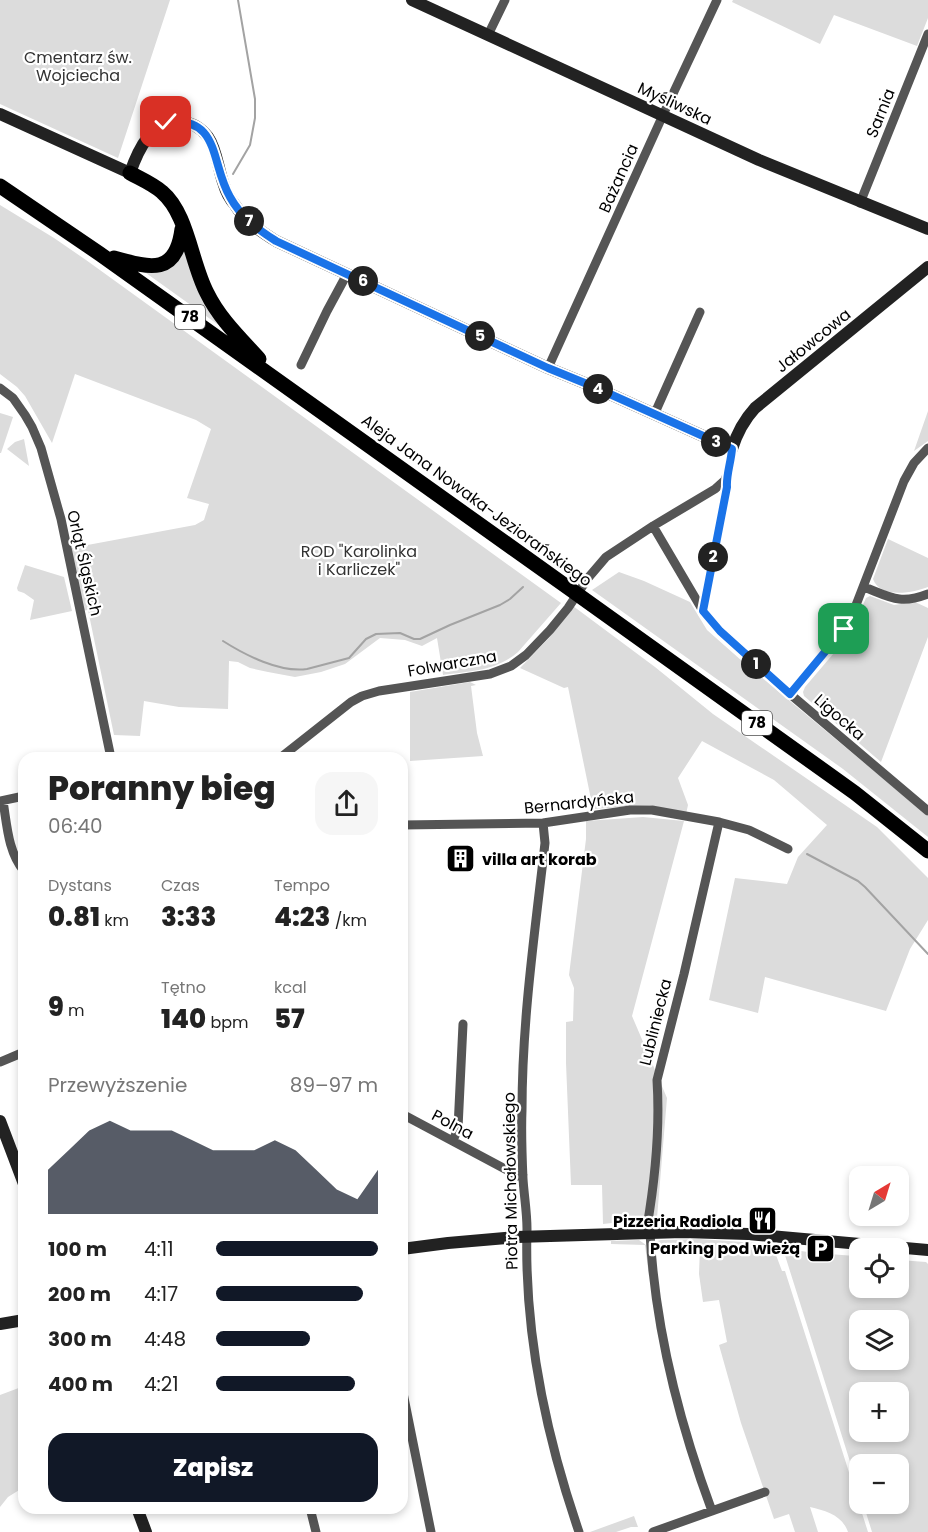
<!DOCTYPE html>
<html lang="pl">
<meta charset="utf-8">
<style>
:root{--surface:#fff;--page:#f6f6f6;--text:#222;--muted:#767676;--accent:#111827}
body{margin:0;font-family:Poppins,sans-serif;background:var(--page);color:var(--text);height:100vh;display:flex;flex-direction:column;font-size:22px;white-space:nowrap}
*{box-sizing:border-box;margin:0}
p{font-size:20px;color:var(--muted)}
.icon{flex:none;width:33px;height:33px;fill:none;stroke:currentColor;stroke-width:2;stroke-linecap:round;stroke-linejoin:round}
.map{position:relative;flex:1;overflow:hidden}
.side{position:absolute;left:18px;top:752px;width:390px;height:762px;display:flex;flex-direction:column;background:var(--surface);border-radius:18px;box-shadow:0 3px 9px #0003}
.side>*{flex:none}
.needle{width:39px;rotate:38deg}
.controls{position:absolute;left:849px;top:1166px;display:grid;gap:12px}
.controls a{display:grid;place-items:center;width:60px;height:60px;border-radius:12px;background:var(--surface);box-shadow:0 3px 9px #0003;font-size:30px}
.pin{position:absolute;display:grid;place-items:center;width:51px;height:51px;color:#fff;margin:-26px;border-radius:12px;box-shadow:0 3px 9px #0006}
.km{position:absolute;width:30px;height:30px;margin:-15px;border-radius:50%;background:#222;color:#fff;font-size:16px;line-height:30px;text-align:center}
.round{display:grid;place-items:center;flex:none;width:63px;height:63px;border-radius:18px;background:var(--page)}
.summary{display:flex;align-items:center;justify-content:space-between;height:102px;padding:0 30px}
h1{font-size:33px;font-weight:800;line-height:45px}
.figures{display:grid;grid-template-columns:repeat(3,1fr);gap:9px;height:102px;padding:6px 30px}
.figures div{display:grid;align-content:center}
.figures b{font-size:26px;font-weight:800}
.figures small{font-size:16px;font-weight:400}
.figures p{font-size:16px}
.chart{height:168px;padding:12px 30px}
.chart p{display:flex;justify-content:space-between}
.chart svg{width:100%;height:108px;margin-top:6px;fill:var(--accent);opacity:.7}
.action{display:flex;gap:12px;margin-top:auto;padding:12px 30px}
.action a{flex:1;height:69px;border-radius:18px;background:var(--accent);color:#fff;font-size:24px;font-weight:800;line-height:69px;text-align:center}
ul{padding:0 30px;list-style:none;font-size:20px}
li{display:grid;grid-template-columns:96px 72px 1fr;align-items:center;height:45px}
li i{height:15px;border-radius:8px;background:var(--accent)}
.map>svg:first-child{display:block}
</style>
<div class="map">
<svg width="928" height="1532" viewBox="0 0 928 1532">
<rect width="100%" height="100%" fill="#fff"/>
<!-- green -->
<path fill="#dcdcdc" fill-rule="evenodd" d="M 0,0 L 170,0 L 118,158 L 0,104 Z
M 733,0 L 928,0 L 928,18 L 917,46 L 834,15 L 820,44 L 732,2 Z
M 0,205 L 54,238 L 86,260 L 561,603 L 518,652 C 496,671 471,671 443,675 L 437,638 L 422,646 L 405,640 L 380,638 L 345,664 L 321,672 L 295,677 L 268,672 L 250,668 L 238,662 L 229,661 L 228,709 L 179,707 L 144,701 L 140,736 L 114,735 L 88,610 L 81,611 L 66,549 L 195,525 L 204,520 L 209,504 L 187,498 L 211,429 L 196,420 L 75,374 L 52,443 L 25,396 L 17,387 L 0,374 Z
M 185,244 L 227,331 L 146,273 Z
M 928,411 L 928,441 L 914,451 Z
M 0,413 L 13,417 L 1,453 L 0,453 Z
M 24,439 L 29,466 L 7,449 L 15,442 Z
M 888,539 L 928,558 L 928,587 C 913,593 880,599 873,579 Z
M 25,565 L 64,577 L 72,611 L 30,620 L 34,600 L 24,593 L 18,591 L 17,588 Z
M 619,572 L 644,581 L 690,602 L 707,630 L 742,661 L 928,816 L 928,837 L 843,769 L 592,590 Z
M 870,596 L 894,605 L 915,602 L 928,608 L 928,637 L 881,762 L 804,696 L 803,692 L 805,687 L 845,640 L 852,629 L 866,598 Z
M 573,606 L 655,667 L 713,714 L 877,827 L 928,878 L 928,920 L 910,949 L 886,1011 L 765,977 L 758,1013 L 709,1000 L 735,878 L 787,884 L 798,857 L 827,825 L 774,780 L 702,741 L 678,778 L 688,805 L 686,814 L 650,805 L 593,809 L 568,687 L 564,688 L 520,668 L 549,638 Z
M 470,682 L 476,685 L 471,686 L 477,733 L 483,756 L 410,761 L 410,692 Z
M 643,817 L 684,821 L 632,1016 L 667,1098 L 657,1218 L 603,1224 L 602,1185 L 571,1185 L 566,1063 L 566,1022 L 573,1021 L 574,988 L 569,975 L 586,839 L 586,821 Z
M 402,838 L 408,838 L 402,927 Z
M 700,1239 L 772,1244 L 778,1247 L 779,1253 L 776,1255 L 782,1271 L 785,1271 L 868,1532 L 848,1532 C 842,1515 826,1511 810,1507 L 818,1532 L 795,1532 L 789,1514 L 774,1519 L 741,1423 L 719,1345 L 727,1342 L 719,1300 L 703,1302 L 699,1274 L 700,1247 L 654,1245 L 654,1242 L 661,1240 Z
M 639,1240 L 646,1245 L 650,1276 L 649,1276 L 645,1245 L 611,1244 L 611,1241 Z
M 783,1249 L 796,1251 L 797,1252 L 801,1251 L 828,1255 L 829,1254 L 855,1256 L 858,1257 L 859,1256 L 860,1287 L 898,1287 L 899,1260 L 926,1262 L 928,1264 L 928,1532 L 872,1532 L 863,1503 L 898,1503 L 898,1464 L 860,1464 L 859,1487 L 858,1487 ZM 860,1320 L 898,1320 L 898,1359 L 860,1359 ZM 860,1392 L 898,1392 L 898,1431 L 860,1431 Z
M 24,1386 L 24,1487 L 8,1497 L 0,1507 L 0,1395 Z
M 634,1516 L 638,1527 L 631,1527 L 616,1532 L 590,1532 Z"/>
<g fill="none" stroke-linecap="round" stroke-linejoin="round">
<!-- stream -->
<path stroke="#a3a3a3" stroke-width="2" d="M 233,174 L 250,145 L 255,118 L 255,99 L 238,0
M 223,641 C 245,655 280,673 307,669 L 349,658 L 366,639 L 376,634 L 400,633 L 414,639 L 420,639 L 450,625 L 500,605 L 510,599 L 523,587
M 807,854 L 858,881 L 865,887 L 928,954"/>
<!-- street -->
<path stroke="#555" stroke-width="9" d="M 488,35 L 505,0
M 860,203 L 928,34
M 301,365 L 327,311 L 347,274
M 548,368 L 663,115 L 717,0
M 0,388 L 13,398 L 25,415 L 32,427 L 41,448 L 61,519 L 111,758
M 654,415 L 700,312
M 653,526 L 703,611 L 720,631 L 790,694 L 928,811
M 864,587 C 890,597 900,605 928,594
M 703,611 L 727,487 L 725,480
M 790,694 L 836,640 L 851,618 L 904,481 L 914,463 L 928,448
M 280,758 L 351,702 L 362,696 L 379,691 L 490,674 L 511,666 L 526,655 L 550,630 L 568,608 L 588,578 L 606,557 L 653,526 L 715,489 L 725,480 L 730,466 L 732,449
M 0,801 L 24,796
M 3,801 C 7,825 8,852 24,871
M 543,823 L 545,843 C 535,931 522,1021 522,1110 C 521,1133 522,1156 523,1179 C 524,1195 527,1212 527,1229 C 524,1331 546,1436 579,1532
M 402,825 L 543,823 L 630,810 L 652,810 L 719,822 L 749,830 L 788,849
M 0,1062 L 24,1052
M 402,1114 L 518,1176 L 523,1175
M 453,1141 L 458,1128 L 463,1024
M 647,1233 L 647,1227 C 655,1180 660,1127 657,1080 L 684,974 L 719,822
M 650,1233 C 655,1328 679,1422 712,1511
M 402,1388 L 431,1532
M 310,1508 L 316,1532
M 653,1532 L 765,1492"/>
<!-- secondary -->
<path stroke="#222" stroke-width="12" d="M 412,0 L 759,160 L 928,229
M 0,114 L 130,173 C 138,150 152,119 180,122 C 191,122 201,128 208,137 C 217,150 218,169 224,185 C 226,192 230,199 235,205 C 245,221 260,231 276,241 L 548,368 L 592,386 L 732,449 C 737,433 744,420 755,408 L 928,267
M 0,1121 L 24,1184
M 402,1249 L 448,1243 L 517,1237 L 683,1232 L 748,1234 L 928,1250
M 0,1324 L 24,1320
M 137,1508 L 146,1532"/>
<!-- primary -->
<path stroke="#000" stroke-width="15" d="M 130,173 C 141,179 153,184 162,192 C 188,214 191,263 207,293 C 219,318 240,338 259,359
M 0,186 L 100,254 L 570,589 L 855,793 L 928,851
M 114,258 C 150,268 176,276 182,229"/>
</g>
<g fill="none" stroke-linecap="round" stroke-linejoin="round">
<defs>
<path id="route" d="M 166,122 C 221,116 210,163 230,197 C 241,217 257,229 276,241 L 548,368 L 592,386 L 732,449 C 731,462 726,476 727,487 L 703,611 L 720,631 L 790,694 L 844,629"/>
</defs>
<!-- route casing -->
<use href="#route" stroke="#fff" stroke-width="12"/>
<!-- route -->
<use href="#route" stroke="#1a73e8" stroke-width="8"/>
</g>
<!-- icons -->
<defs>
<symbol id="building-square" viewBox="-11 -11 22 22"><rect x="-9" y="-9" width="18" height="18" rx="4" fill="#000" stroke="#fff"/><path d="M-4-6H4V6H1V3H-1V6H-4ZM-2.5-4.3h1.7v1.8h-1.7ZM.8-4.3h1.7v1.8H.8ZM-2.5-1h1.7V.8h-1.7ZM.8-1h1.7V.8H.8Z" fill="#fff"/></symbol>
<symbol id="restaurant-square" viewBox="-11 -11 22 22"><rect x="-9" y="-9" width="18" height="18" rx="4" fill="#000" stroke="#fff"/><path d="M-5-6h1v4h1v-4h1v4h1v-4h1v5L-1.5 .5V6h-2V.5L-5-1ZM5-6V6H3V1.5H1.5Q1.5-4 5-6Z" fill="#fff"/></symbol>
<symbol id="parking-square" viewBox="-11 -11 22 22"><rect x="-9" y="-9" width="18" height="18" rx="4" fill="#000" stroke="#fff"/><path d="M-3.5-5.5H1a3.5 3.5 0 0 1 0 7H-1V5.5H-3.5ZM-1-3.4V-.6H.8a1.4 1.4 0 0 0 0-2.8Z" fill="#fff"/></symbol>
</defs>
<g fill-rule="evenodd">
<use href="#building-square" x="444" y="842" width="33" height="33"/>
<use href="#restaurant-square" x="746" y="1204" width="33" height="33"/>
<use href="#parking-square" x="804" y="1232" width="33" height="33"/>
</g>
<g text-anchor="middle" stroke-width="4.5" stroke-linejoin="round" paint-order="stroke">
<!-- shield labels -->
<g fill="#fff" stroke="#4c4c4c" stroke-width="1.5">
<rect x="175" y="305" width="30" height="24" rx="4.5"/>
<rect x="742" y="711" width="30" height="24" rx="4.5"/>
</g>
<g font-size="15" font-weight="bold" fill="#000">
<text x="190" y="322">78</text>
<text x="757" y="728">78</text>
</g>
<!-- park labels -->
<g font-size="16" fill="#333" stroke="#fff">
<text x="78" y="63">Cmentarz św.<tspan x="78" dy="18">Wojciecha</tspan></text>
<text x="359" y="557">ROD "Karolinka<tspan x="359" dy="18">i Karliczek"</tspan></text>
</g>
<!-- street labels -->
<g font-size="16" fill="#000" stroke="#fff">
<text transform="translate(675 103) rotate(25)" y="6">Myśliwska</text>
<text transform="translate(880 113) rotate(-68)" y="6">Sarnia</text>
<text transform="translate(618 178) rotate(-66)" y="6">Bażancia</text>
<text transform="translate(813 340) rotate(-39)" y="6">Jałowcowa</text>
<text transform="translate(477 500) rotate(36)" y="6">Aleja Jana Nowaka-Jeziorańskiego</text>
<text transform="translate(85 563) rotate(77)" y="6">Orląt Śląskich</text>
<text transform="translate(452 663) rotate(-10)" y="6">Folwarczna</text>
<text transform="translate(840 717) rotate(41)" y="6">Ligocka</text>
<text transform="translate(579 802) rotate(-6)" y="6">Bernardyńska</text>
<text transform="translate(655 1022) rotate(-76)" y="6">Lubliniecka</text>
<text transform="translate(453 1124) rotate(28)" y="6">Polna</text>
<text transform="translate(510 1181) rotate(-91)" y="6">Piotra Michałowskiego</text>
</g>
<!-- poi labels -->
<g font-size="16" font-weight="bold" fill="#000" stroke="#fff" text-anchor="end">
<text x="482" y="865" text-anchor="start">villa art korab</text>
<text x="742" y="1227">Pizzeria Radiola</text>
<text x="800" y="1254">Parking pod wieżą</text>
</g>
</g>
</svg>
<div class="controls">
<a><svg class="needle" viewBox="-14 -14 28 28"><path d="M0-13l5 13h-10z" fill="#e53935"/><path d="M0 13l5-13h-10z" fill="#767676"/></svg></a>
<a><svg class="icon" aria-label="locate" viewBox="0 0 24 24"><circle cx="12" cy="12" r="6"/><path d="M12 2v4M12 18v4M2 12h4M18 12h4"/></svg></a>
<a><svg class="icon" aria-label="layers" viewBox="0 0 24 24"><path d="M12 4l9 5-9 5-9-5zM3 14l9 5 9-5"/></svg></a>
<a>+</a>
<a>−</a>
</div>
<div class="pin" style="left:844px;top:629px;background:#1e9e55"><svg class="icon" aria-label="arrive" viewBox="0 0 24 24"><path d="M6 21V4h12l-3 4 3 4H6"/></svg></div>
<div class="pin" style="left:166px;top:122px;background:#d93025"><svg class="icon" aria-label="check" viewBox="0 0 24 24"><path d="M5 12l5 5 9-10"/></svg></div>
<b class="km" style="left:756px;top:664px">1</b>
<b class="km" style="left:713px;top:557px">2</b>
<b class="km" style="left:716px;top:442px">3</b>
<b class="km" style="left:598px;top:389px">4</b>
<b class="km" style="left:480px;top:336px">5</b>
<b class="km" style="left:363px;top:281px">6</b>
<b class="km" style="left:249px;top:221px">7</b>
<section class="side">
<div class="summary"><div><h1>Poranny bieg</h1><p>06:40</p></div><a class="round"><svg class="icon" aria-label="share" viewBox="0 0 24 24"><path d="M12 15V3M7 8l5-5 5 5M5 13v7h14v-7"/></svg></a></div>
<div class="figures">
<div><p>Dystans</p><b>0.81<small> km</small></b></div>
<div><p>Czas</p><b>3:33</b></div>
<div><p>Tempo</p><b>4:23<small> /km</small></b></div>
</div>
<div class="figures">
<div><b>9<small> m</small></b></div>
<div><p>Tętno</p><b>140<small> bpm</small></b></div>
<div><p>kcal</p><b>57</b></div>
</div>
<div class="chart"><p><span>Przewyższenie</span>89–97 m</p>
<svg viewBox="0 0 160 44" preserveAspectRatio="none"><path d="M0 44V26L10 18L20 10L30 6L40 10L50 10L60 10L70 14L80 18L90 18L100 18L110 14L120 18L130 26L140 34L150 38L160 26V44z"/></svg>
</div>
<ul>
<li><b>100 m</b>4:11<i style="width:100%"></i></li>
<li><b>200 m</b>4:17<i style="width:91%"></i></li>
<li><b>300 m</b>4:48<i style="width:58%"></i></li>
<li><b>400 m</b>4:21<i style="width:86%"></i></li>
</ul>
<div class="action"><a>Zapisz</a></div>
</section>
</div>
